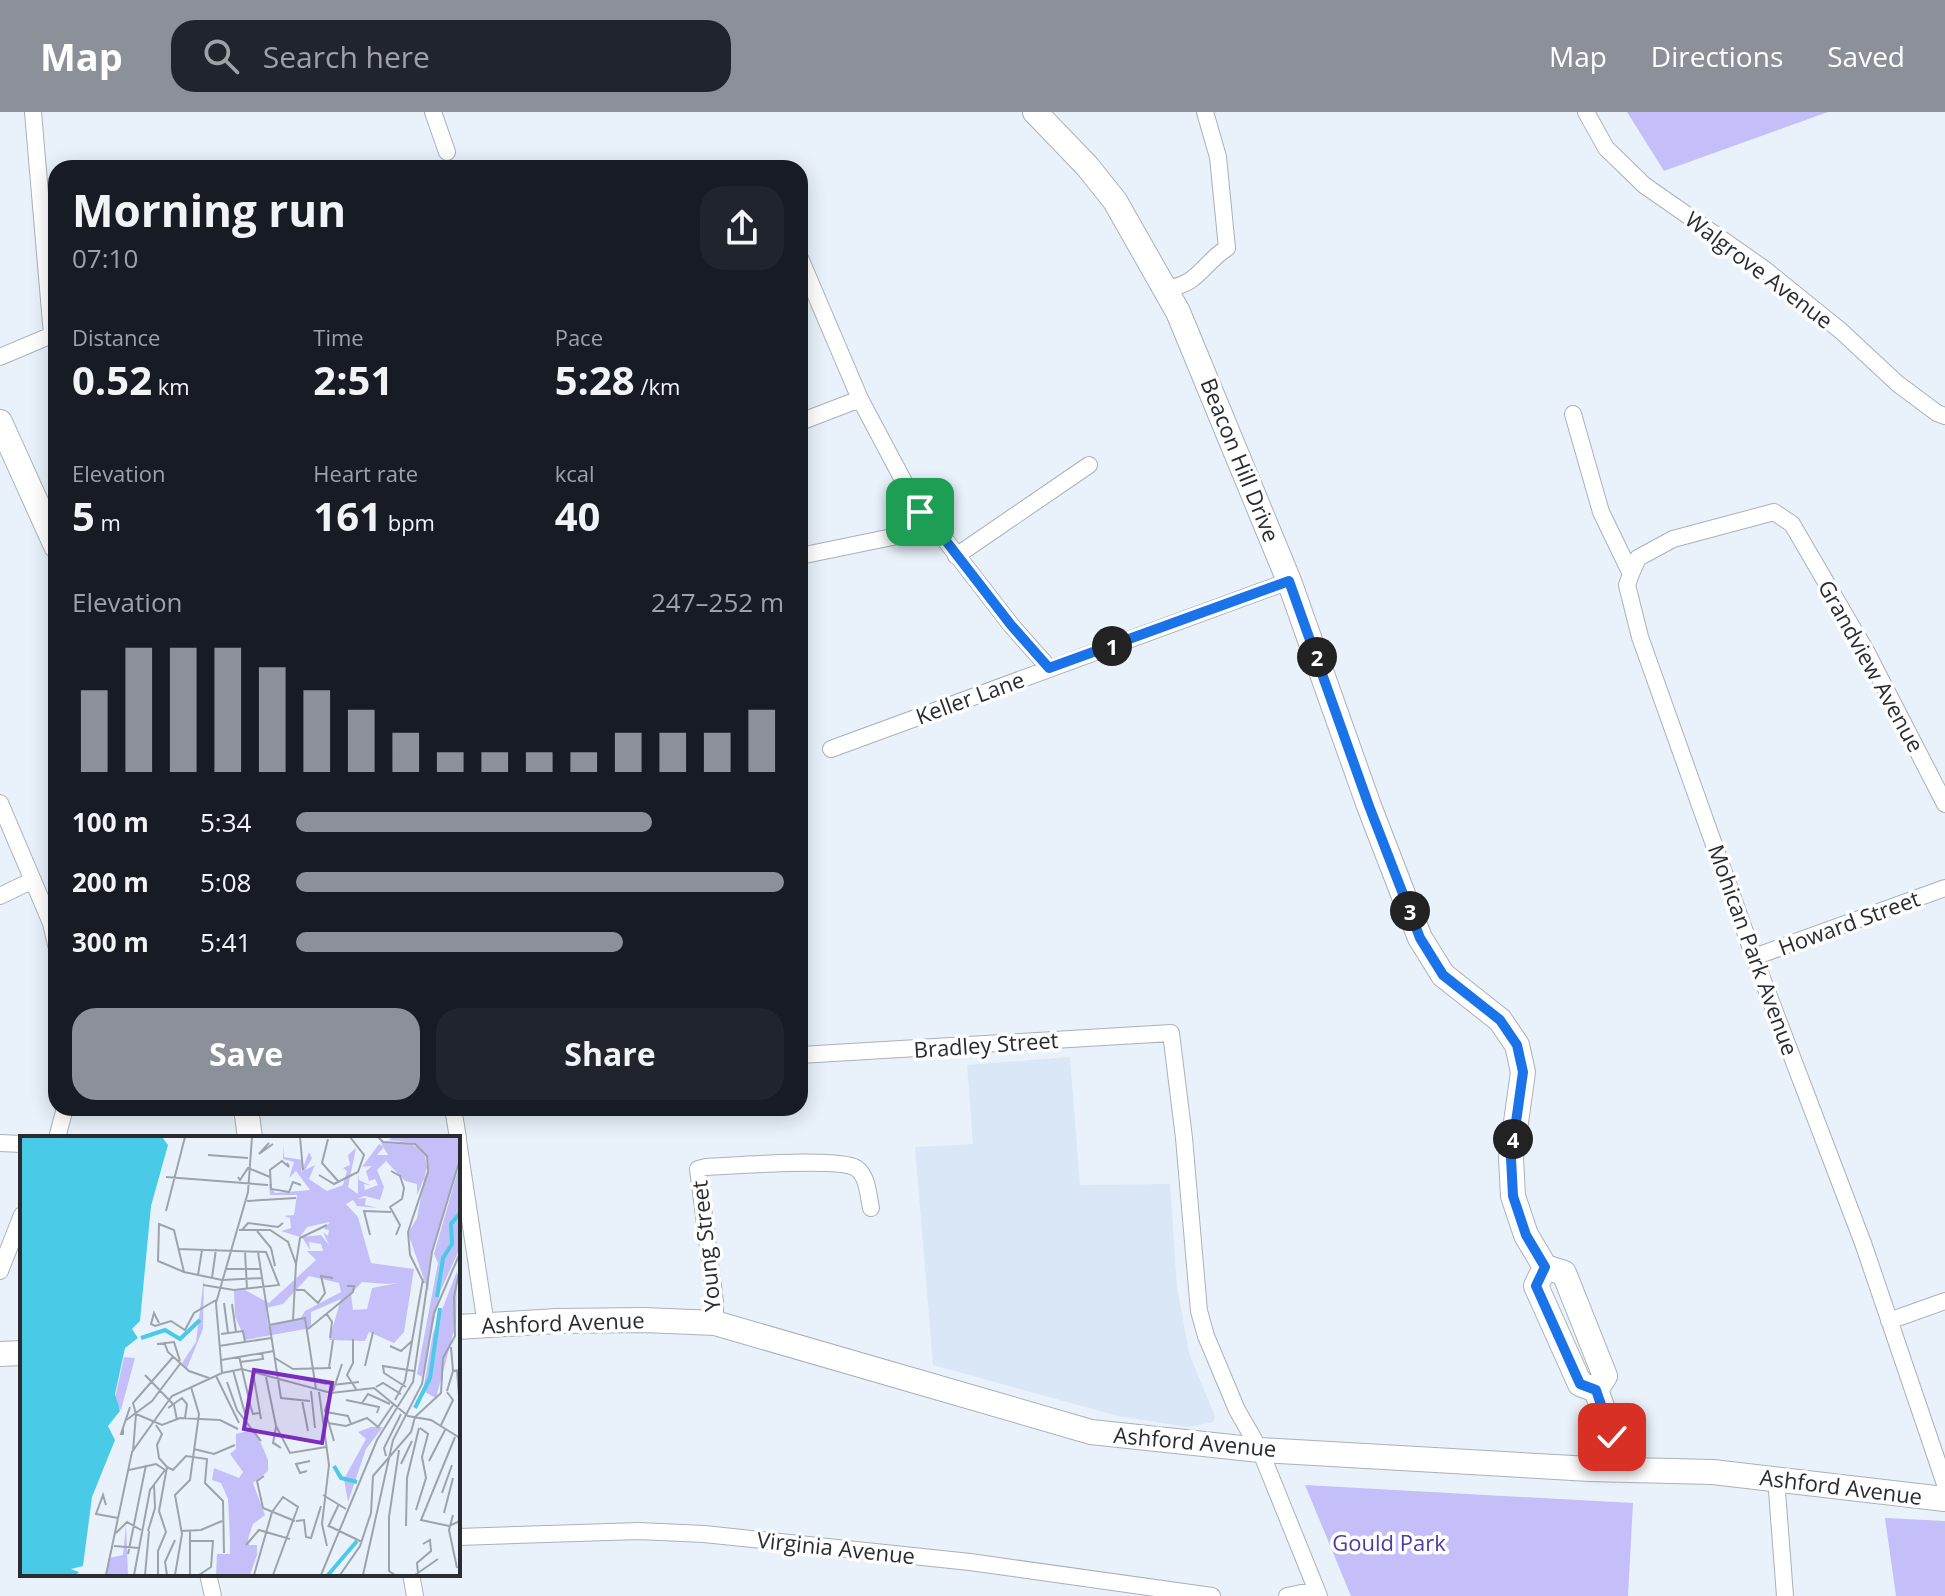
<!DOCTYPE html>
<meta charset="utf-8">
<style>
:root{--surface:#171b24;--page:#20242c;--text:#f1f3f6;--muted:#9ea1a6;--accent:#8c9099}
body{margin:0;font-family:"Open Sans",sans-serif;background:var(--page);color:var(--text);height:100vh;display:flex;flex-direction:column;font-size:30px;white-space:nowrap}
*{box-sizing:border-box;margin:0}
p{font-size:26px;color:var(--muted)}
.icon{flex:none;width:44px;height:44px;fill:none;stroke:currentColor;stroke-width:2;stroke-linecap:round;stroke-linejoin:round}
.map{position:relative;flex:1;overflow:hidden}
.details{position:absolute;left:48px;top:48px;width:760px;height:956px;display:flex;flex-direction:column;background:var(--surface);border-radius:24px;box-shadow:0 4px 20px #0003}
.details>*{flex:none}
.pin{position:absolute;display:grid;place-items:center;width:68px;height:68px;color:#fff;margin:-34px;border-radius:16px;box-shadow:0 4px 12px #0006}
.km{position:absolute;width:40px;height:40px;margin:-20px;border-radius:50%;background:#222;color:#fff;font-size:22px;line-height:40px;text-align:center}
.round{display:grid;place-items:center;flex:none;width:84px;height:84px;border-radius:24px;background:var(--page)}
.overview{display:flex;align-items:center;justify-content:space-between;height:136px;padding:0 24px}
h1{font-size:44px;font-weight:700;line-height:60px}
.figures{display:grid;grid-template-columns:repeat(3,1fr);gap:12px;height:136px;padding:8px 24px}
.figures div{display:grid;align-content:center}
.figures b{font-size:40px;font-weight:700}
.figures small{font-size:22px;font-weight:400}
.figures p{font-size:22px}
.chart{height:224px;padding:16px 24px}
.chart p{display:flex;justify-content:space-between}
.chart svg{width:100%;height:144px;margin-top:8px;stroke:var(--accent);stroke-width:6}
.cta{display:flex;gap:16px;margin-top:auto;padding:16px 24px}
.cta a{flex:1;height:92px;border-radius:24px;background:var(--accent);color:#fff;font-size:32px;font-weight:700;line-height:92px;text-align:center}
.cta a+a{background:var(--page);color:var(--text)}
ul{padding:0 24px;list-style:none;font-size:26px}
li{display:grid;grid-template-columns:128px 96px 1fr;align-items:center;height:60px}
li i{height:20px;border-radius:10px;background:var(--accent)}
header{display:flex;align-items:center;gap:48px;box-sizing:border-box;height:112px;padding:0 40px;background:var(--accent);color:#fff}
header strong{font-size:38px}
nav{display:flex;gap:44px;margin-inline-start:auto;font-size:28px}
.search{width:560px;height:72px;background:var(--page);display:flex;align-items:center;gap:20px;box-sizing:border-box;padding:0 28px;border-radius:24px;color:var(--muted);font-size:30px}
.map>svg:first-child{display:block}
</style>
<header>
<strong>Map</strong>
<div class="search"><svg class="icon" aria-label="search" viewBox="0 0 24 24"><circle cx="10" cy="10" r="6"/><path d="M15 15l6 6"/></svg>Search here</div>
<nav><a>Map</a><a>Directions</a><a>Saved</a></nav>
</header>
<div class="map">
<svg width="1945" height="1484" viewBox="0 0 1945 1484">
<rect width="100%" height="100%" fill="#e9f2fb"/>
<!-- built -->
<path fill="#d9e7f6" d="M 1070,945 L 1080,1073 L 1170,1072 L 1177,1174 L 1189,1241 L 1215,1304 L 1214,1310 L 1188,1315 L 1118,1304 L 933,1253 L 915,1035 L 973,1032 L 967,953 Z"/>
<!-- green -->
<path fill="#c5bff9" d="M 1627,0 L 1828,0 L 1664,59 Z
M 1305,1373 L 1633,1391 L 1628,1484 L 1351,1484 Z
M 1885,1406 L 1945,1409 L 1945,1484 L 1896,1484 Z"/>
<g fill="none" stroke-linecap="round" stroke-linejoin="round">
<defs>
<path id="street" d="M 433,0 L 447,40
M 1586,0 L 1606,36 L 1644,73 L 1763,156 L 1841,219 L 1898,272 L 1937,301 L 1945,304
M 800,146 L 860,287 L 920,400 L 936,416 L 1011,513 L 1049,556
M 1165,176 C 1197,175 1203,151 1227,136 L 1218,45 L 1205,0
M 0,245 L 52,223 L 33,0
M 1573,302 L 1601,400 L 1631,462 L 1627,473 L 1640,525 L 1754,845 L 1863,1131 L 1945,1372
M 800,310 L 860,287
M 800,444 L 936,416
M 956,444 L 1089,353
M 1631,462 L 1638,446 L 1673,427 L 1774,400 L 1792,412 L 1866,539 L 1945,692
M 831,637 L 1289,469
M 0,691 L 51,811 L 56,833
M 0,784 L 33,768
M 1754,845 L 1945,776
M 800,943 L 1171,921 L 1184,1026 L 1199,1199 L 1206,1224 L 1237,1298 L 1260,1338 L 1319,1484
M 453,996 L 458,1026
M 57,1026 L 65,996
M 458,1029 L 486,1213
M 0,1031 L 22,1032
M 0,1159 L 22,1103
M 1889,1209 L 1945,1189
M 715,1211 L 715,1190 L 698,1057 L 706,1055 C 733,1054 838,1045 856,1056 C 868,1064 868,1083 871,1096
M 1776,1366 L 1785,1484
M 458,1425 L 639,1419 L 704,1422 L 970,1450 L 1212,1484
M 208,1462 L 213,1484
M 411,1462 L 415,1484
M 1287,1484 L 1316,1478"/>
<path id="secondary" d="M 1035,0 L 1087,54 L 1115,89 L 1178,200 L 1289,469 L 1369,694 L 1420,826 L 1443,863 L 1500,908 L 1517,933 L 1523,960 L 1511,1046 L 1513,1084 L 1526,1123 L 1545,1155 L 1564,1161 L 1605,1264 L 1596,1278
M 0,310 L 56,434
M 246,996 L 250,1026
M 1545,1155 L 1536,1174 L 1580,1272 L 1596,1278 L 1625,1358
M 458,1215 L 557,1209 L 644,1208 L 715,1211 L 1091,1320 L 1260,1338 L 1590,1357 L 1713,1360 L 1945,1387
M 0,1242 L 22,1241"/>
</defs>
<!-- street casing -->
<use href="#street" stroke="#a9b1ba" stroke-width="18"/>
<!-- secondary casing -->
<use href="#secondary" stroke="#a9b1ba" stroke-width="26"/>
<!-- street -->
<use href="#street" stroke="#fff" stroke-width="16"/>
<!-- secondary -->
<use href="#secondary" stroke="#fff" stroke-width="24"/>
</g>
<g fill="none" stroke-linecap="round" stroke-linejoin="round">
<defs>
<path id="route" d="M 920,400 L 936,416 L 1011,513 L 1049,556 L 1289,469 L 1369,694 L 1420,826 L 1443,863 L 1500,908 L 1517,933 L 1523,960 L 1511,1046 L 1513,1084 L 1526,1123 L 1545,1155 L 1536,1174 L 1580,1272 L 1596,1278 L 1612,1325"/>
</defs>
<!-- route casing -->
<use href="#route" stroke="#fff" stroke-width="16"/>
<!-- route -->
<use href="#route" stroke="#1a73e8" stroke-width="10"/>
</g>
<g text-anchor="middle" stroke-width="7" stroke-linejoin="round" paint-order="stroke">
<!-- street labels -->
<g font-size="22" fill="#292c30" stroke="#fefefe">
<text transform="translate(1759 158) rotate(37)" y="8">Walgrove Avenue</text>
<text transform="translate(1240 348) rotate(68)" y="8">Beacon Hill Drive</text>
<text transform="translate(1871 554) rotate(61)" y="8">Grandview Avenue</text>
<text transform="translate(970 586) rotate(-20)" y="8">Keller Lane</text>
<text transform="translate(1849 811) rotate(-20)" y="8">Howard Street</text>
<text transform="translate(1753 838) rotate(70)" y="8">Mohican Park Avenue</text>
<text transform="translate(986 933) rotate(-4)" y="8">Bradley Street</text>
<text transform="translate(706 1134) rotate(-96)" y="8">Young Street</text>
<text transform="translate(563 1211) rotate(-2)" y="8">Ashford Avenue</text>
<text transform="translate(1195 1330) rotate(5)" y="8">Ashford Avenue</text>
<text transform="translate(1841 1375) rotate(7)" y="8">Ashford Avenue</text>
<text transform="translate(836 1436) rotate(6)" y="8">Virginia Avenue</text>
</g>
<!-- park labels -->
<g font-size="22" fill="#513c9a" stroke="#fefefe">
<text x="1389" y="1439">Gould Park</text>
</g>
</g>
<!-- overview -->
<g transform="translate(20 1024)">
<rect width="440" height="440" fill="#e9f2fb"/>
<path d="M 373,1 L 440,1 L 440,22 L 411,116 L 408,155 L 388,97 L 397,82 L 408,23 L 394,7 L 368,4 ZM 361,7 L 392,8 L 405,18 L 407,36 L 397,59 L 397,48 L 385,45 L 366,25 L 357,34 L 364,51 L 360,64 L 345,60 L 337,63 L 346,62 L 345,69 L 358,72 L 337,70 L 333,64 L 326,68 L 338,81 L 351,127 L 394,133 L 384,196 L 374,207 L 349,196 L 345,205 L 309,204 L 321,163 L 291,176 L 291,192 L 225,204 L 215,180 L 214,155 L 225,154 L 249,167 L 296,124 L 287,115 L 303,115 L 301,108 L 289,106 L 290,114 L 282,101 L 301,99 L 309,109 L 303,96 L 308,100 L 309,94 L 304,93 L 310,86 L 287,91 L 280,101 L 261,95 L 271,92 L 270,82 L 264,80 L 274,79 L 277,59 L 250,59 L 249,47 L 255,57 L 290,54 L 276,35 L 269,42 L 274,26 L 263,23 L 263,9 L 264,21 L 283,24 L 281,37 L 289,16 L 292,22 L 285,34 L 295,29 L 289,43 L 307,55 L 323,49 L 327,35 L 323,32 L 330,29 L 328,19 L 336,12 L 328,51 L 338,58 L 338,37 L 339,44 L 352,50 L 344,48 L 345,54 L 358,49 L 355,43 L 349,45 L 346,35 L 352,30 L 342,31 L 359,8 L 364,11 L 357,19 L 368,19 ZM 289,140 L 319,147 L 321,156 L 285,175 L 280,183 L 248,190 L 246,172 L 263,168 ZM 342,146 L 367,148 L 378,147 L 352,152 L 347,173 L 333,174 L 331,158 ZM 440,27 L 440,112 L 420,156 L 402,241 L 397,238 L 418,127 L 414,118 ZM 437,135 L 436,187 L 416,262 L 403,255 L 413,197 ZM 184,141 L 183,193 L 167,232 L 162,227 L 176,206 ZM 104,221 L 115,222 L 101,274 L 94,267 ZM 351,291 L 363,291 L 346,313 L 328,366 L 324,343 L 346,303 L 338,296 ZM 235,293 L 248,324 L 248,335 L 233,347 L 245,379 L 233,388 L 228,403 L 229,409 L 237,409 L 237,419 L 230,439 L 196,439 L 197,418 L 210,418 L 210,404 L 208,363 L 201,347 L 192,344 L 194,332 L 219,342 L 223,336 L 210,318 L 216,313 L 216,298 ZM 106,388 L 108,439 L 87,439 L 89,422 L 103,419 Z" fill="#c5bff9" fill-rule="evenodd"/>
<path d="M 0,1 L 142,1 L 148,9 L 131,70 L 120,185 L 112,193 L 118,202 L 105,212 L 95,258 L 100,275 L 88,290 L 95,304 L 72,361 L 63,430 L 51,433 L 59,436 L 56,439 L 0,439 Z" fill="#49cae6"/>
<path fill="none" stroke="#49cae6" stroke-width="4" d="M 417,161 L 423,122 L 432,108 L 431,88 L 440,77M 121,202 L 145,194 L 160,203 L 180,184M 395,272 L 410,242 L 420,172M 314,330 L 321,342 L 337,346M 308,439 L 337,405"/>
<path fill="none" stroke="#9ca3aa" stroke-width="2" d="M 280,1 L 283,34M 358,1 L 363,6 L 395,8 L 407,20 L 408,36 L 388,96 L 390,119 L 404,147M 308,3 L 302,27 L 318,45M 249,7 L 239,18 L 253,8M 188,19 L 228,22M 267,27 L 269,31 L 262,25 L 250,34 L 251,53 L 269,56 L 273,46 L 281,49M 371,35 L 380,40 L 384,52 L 382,63 L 370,71 L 380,89 L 376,99M 299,39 L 314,48 L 338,36 L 344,19 L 330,1M 146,41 L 248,49M 218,41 L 220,44 L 228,32 L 250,41M 227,65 L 276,62M 146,75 L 165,1M 219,94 L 250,94 L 268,106 L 276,128 L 273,184M 222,94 L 228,87 L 258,91 L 263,87M 237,95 L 251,112 L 255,130M 350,99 L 344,75 L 371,76M 158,113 L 246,116 L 259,149 L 214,154 L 183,149M 225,116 L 227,153M 238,116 L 261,262 L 290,265M 276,128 L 280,102 L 307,89M 206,133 L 241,133M 164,136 L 154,94 L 139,88 L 138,125 L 164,136 L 202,144 L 242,142M 178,139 L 182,114M 192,142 L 196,113M 276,154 L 284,154 L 298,167 L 305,157 L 301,140 L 313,142M 204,167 L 208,197M 212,168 L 216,196M 306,177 L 312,186 L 310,202M 139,187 L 134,177 L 131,188 L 135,190 L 151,185 L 165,194 L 174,177 L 196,164M 249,189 L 285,182 L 296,253M 288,193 L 333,156 L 334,150 L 327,150M 201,198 L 223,195 L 225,206M 333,203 L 333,227 L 327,239 L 336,253M 144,206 L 148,216 L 169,235 L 189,242M 137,208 L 154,206 L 160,225M 199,210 L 251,202M 370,210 L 381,215 L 392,205M 431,211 L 433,235M 219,220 L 231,272 L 233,278 L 239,277M 255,222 L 273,233 L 311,232M 201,224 L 254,215M 220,226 L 243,223 L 242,217M 345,230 L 353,196M 309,232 L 313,204M 213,234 L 226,281M 437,234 L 439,259M 202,237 L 196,167 L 228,56 L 232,1M 233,237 L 241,283M 259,238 L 307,248M 125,239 L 154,269 L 157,284M 196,240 L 219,287M 246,241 L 256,290 L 270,317 L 306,311M 207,246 L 217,274 L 241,305M 312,249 L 339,246M 356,251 L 363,247 L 381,258M 386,251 L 364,237 L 363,230 L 394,235M 291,255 L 295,292M 313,255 L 322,228M 427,255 L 433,235 L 440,234M 299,256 L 309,329 L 302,388 L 307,410M 311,257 L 305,274 L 314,305M 282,264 L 288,295M 326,264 L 359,271 L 357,277M 375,264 L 385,245 L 403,143M 342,267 L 348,258 L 370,268M 148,272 L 162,262 L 167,268 L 165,282M 306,276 L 328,280 L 331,288M 116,278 L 142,289 L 160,282 L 200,284 L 218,293M 116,278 L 113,267 L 153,221M 105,285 L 132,265 L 160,228M 308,287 L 326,290 L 347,282 L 358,291 L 373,269M 136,289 L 142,298 L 137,309 L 139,322 L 147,331M 421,289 L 433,264 L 427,256M 103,292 L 103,298 L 101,298 L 110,271M 435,301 L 401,384 L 429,390 L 440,385M 254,307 L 261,312 L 253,307 L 256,291M 174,313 L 194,318 L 215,309M 113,315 L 116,278M 366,320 L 364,312 L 381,278M 409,325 L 425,294M 381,328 L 392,305M 147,331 L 153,334 L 166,320 L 187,323 L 185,347 L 203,365 L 204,417M 109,334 L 136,328 L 145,334M 287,335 L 280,337 L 276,328 L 290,325M 244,340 L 237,345 L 243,372 L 275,385M 422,357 L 432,329M 303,359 L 326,373M 86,369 L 83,359 L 76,378 L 98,382M 396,374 L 406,342 L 402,321 L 408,298 L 400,292M 252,376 L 263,361 L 278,371 L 253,439M 424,377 L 433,342M 433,379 L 429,394 L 437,432M 276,385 L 284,384 L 286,401 L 291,402 L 301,370M 309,390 L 342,406M 386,390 L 387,342 L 399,292M 308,391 L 319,368M 128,395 L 135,372 L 134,348M 161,395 L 181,394 L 202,385M 96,397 L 107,386 L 121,394M 170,405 L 193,405 L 191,431 L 179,439M 226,409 L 239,394 L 270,403M 94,410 L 119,412M 108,418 L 126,329M 398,437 L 397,427 L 411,415 L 410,404 L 403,408M 86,439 L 112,316 L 152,260 L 202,237 L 222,233 L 311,257 L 354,252 L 388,280 L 411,284 L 440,302M 114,439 L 130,354 L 145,334M 125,439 L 129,395M 138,439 L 138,415 L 146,396 L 139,375 L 147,331M 147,439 L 145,426 L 155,404M 155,439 L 162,398 L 155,359 L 170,344 L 179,278 L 171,251M 170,439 L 170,394M 234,439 L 252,376M 301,439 L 357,304 L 393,246 L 412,116 L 440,23M 320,439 L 340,410 L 351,377 L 353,340 L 391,296 L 395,281 L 421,257 L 423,222 L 435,200 L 434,161 L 440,131M 343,439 L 373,304 L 402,248 L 414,177 L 440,117M 375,439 L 369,435 L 369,381 L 379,314M 395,439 L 418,423"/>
<path fill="#7b2cbf" fill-opacity="0.15" stroke="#7b2cbf" stroke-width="4" d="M 234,234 L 312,247 L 302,307 L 224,293 Z"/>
<rect width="440" height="440" fill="none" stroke="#292c30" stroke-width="4"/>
</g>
</svg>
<div class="pin" style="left:920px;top:400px;background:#1e9e55"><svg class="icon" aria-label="arrive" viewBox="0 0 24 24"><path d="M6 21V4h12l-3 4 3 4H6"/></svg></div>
<div class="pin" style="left:1612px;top:1325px;background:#d93025"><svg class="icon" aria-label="check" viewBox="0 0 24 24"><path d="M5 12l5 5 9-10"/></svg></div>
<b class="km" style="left:1112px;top:534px">1</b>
<b class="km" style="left:1317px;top:545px">2</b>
<b class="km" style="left:1410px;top:799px">3</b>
<b class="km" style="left:1513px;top:1027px">4</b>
<section class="details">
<div class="overview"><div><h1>Morning run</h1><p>07:10</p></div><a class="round"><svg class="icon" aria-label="share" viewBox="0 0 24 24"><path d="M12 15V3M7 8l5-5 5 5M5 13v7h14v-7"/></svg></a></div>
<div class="figures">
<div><p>Distance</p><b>0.52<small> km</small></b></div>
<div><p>Time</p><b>2:51</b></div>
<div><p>Pace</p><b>5:28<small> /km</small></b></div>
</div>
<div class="figures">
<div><p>Elevation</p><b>5<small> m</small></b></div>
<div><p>Heart rate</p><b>161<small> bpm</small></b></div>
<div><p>kcal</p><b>40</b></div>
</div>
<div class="chart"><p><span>Elevation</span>247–252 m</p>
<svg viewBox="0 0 160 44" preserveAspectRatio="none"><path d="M5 44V19M15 44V6M25 44V6M35 44V6M45 44V12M55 44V19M65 44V25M75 44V32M85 44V38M95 44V38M105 44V38M115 44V38M125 44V32M135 44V32M145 44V32M155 44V25"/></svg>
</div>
<ul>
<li><b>100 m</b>5:34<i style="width:73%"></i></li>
<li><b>200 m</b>5:08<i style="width:100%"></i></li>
<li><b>300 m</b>5:41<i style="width:67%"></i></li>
</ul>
<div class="cta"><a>Save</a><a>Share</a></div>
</section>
</div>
